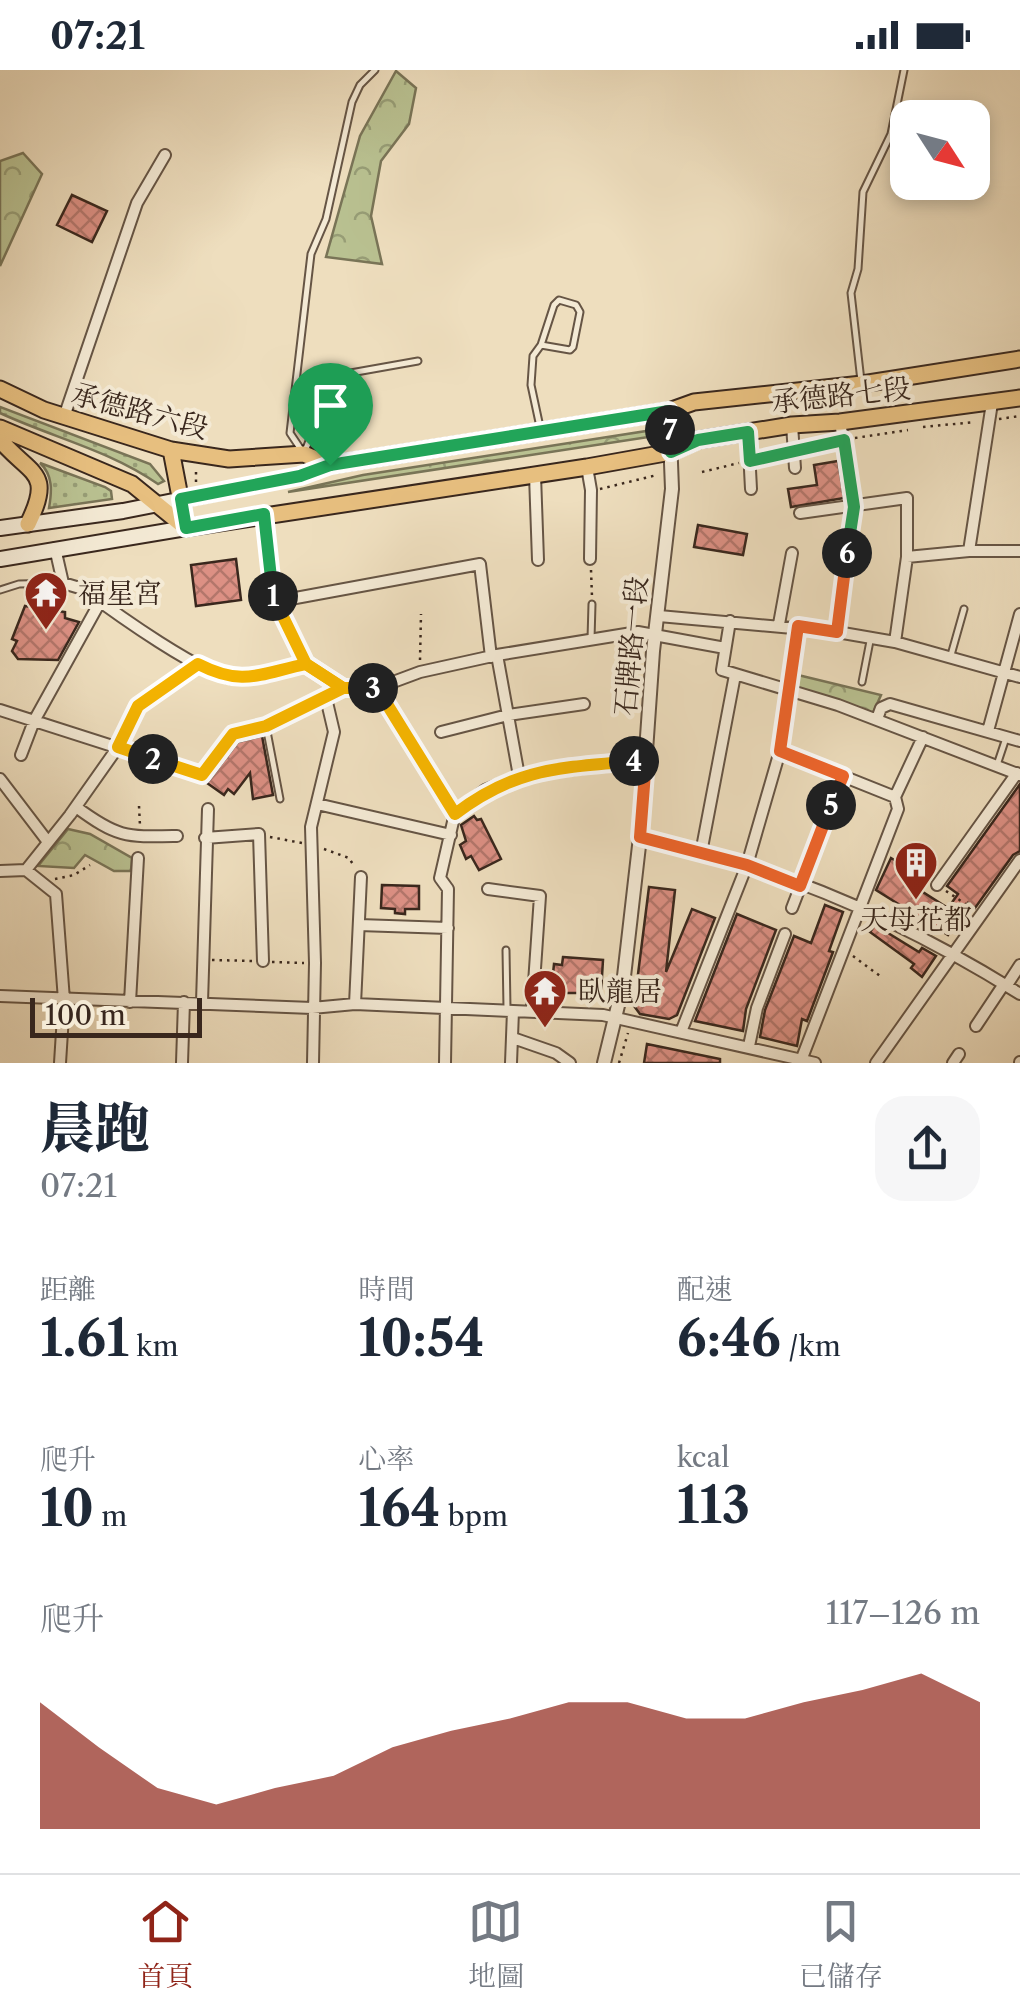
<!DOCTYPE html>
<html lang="zh-TW">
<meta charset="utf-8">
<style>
:root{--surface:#fff;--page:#f6f6f7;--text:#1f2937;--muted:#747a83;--line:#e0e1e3;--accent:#8f2418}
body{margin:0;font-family:"Libre Caslon Text","Noto Serif TC",serif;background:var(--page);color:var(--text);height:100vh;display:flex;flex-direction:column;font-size:38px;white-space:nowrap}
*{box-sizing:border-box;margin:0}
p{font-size:32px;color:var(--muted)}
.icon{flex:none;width:55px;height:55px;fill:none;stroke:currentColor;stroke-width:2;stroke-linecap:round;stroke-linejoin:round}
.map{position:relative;height:993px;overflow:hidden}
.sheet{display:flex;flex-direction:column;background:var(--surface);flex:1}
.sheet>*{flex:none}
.needle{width:65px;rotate:126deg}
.tools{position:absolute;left:890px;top:30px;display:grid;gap:20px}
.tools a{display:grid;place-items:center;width:100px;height:100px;border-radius:20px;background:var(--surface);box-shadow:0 5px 15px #0003;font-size:50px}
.scale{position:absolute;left:30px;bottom:25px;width:172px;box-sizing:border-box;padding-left:10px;border:5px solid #39271d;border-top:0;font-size:28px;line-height:35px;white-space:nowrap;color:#39271d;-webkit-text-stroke:8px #f4ead5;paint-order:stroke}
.pin{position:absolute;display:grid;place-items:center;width:85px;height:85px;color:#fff;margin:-102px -42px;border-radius:50% 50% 50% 0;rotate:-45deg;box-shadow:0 0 10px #0007}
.pin .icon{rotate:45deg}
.km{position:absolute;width:50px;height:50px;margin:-25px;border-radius:50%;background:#222;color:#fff;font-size:28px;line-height:50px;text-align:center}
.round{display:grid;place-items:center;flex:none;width:105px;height:105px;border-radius:30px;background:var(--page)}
.summary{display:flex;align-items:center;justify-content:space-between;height:170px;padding:0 40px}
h1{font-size:55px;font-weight:800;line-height:75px}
.stats{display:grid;grid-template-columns:repeat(3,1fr);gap:15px;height:170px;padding:10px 40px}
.stats div{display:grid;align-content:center}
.stats b{font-size:50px;font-weight:800}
.stats small{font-size:28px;font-weight:400}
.stats p{font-size:28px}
.chart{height:280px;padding:20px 40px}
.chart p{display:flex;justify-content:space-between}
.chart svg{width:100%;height:180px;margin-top:10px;fill:var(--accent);opacity:.7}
.status{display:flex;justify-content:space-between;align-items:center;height:70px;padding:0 50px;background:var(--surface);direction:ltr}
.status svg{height:28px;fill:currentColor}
.menu{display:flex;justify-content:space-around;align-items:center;height:140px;border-top:2px solid var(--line);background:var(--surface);font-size:28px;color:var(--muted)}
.menu a{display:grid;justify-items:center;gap:5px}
.menu .active{color:var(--accent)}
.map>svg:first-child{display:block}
</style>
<div class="status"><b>07:21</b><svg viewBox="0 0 49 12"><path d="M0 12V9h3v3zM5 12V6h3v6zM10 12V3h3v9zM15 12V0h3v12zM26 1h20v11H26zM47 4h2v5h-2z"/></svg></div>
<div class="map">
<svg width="1020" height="993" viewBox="0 0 1020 993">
<defs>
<pattern id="grass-dots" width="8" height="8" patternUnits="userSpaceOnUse" patternTransform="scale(2.5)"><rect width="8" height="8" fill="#b9c191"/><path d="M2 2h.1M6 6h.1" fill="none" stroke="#979d76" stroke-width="1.8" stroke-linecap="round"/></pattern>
<pattern id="forest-crowns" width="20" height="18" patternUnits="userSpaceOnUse" patternTransform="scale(2.5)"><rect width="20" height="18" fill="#b9c191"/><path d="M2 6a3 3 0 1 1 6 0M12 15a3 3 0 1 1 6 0" fill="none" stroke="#979d76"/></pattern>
<pattern id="building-cross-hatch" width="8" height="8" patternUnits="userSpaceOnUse" patternTransform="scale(2.5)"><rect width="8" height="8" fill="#dc9084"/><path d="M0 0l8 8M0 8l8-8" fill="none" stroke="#b3766b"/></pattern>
</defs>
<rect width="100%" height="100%" fill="#eedebe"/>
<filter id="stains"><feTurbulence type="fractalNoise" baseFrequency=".002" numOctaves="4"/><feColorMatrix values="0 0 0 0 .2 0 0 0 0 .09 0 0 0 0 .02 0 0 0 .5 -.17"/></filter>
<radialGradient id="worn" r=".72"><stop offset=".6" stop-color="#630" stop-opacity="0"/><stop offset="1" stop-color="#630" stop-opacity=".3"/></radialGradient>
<!-- grass -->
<path fill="url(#grass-dots)" stroke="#797457" stroke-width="2.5" d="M 0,337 L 150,394 L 164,411 L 158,414 C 109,380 54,368 0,343 Z
M 40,393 L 105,417 L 111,421 L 112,429 L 49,438 C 52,421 53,405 40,393 Z"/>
<!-- forest -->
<path fill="url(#forest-crowns)" stroke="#797457" stroke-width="2.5" d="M 396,1 L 416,18 L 409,54 L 381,91 L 371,146 L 382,194 L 326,187 L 360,66 Z
M 23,83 L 42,104 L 0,196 L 0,91 Z
M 653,360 L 655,366 L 288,422 L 363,405 Z
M 798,605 L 881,625 L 873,643 L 796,617 Z
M 68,759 L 90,764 L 132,788 L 131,801 L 114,801 L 85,785 L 74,798 L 38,796 Z"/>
<!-- building -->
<path fill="url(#building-cross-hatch)" stroke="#39271d" stroke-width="2.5" d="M 72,125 L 107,141 L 92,172 L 57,155 Z
M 838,391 L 844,428 L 791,437 L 788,419 L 817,415 L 814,395 Z
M 698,455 L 747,464 L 743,485 L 694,477 Z
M 236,489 L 241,530 L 196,536 L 191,495 Z
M 25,536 L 65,542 L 65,548 L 79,552 L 58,590 L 18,589 L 12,581 L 17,571 L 12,569 Z
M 262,666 L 273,725 L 253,729 L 250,703 L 234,724 L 228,719 L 224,725 L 207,713 L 238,672 Z
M 1020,714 L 1020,781 L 1013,785 L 975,838 L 968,833 L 948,865 L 876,820 L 891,788 L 910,800 L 904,810 L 948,838 L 958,824 L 947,816 Z
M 474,746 L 477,750 L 481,749 L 501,789 L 479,800 L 471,786 L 466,789 L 460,775 L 466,771 L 461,755 Z
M 382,815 L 419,816 L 419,839 L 405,839 L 405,844 L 395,843 L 395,839 L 381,838 Z
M 649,817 L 675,820 L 666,902 L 692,839 L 715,848 L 677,945 L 669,949 L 640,944 L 634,936 Z
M 825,835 L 843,842 L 829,881 L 833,882 L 807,951 L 802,949 L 797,976 L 760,967 L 765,940 L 794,866 L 811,873 Z
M 737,844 L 776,860 L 746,939 L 743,961 L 695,951 Z
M 875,855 L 919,882 L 922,878 L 936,886 L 922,907 L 911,898 L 914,894 L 870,862 Z
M 563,887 L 603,890 L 601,923 L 551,923 L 554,894 L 562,895 Z
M 647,974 L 720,989 L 720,993 L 644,993 Z"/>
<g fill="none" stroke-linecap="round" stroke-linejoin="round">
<defs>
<path id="service" d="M 861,311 L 851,223 L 858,199 L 863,122 L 891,64 L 904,0
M 540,357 L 531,315 L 533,286 L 541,275 L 554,235 L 559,230 L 576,235 L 580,242 L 573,277 L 570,280 L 541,275
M 302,381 L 290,363 L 311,184 L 326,149 L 352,32 L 360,15 L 375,0
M 305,381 L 313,361 L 315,330 L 328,307 L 418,291
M 0,520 L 19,514 L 60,513
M 591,569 L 592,534
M 951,585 L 964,539
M 862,612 L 870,571
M 266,656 L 280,729
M 997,695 L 1006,668
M 506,880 L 507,938"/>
<path id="minor" d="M 64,347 L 137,133 L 165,85
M 792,355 L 795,398
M 748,361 L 751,419
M 587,397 L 591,420 L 590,489
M 535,405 L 538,490
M 800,443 L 907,428 L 907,487 L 895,572
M 264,444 L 274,532 L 305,594
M 55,478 L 63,513 L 83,519 C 111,540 206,609 237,609 C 258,610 285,599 305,594 L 343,618 L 377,618 L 420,602 L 497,585 L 638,562 L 725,578
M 969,481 L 992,333
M 907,487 L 969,481 L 1020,481
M 274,532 L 480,494 L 491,587
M 659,546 L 837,562 L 895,572 L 1020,607
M 730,551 L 722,600 L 838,635 L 1020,705
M 779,554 L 792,483
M 837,562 L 854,437 L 840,352
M 497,585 L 519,706
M 377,618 L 455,743
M 0,640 L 203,705 L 233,664 L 266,656 L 343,618
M 877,649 L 881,638 L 890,634 L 1020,671
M 988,661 L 1020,544
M 441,662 L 508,645 L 584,634
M 780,681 L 895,727
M 21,685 L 34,651 L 100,532
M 0,709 L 48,772
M 317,734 L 451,765
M 76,737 C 118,768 126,767 177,766
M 640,767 C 674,776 709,784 743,794 C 839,823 935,871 1020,924
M 205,768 L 259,764 L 263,891
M 701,783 L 735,605
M 26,800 L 56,824 L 64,930 L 60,993
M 0,801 L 26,800 L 70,745 L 118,677 L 138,636 L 198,594
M 937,815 L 1017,703
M 488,819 L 540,826 L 532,942
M 792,838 L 843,706
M 359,855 L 448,858
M 1007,915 L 1020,895
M 0,926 L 312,938 L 355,934 L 603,945 L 815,993
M 130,932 L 138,788
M 202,932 L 208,739
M 355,934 L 361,807
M 976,956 L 1004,914
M 681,962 L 747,795 L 780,681 L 798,556
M 513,968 L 556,983 L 570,993
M 749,976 L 757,938 L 785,864
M 802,988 L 898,739 L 895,727 L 923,667
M 182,993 L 184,932
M 313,993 L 315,893 L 311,757 L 334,662 L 326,628
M 445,993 L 448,819 L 440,808 L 455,743 L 485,720 L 519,706 L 647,690
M 511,993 L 513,941
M 876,993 L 1020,790
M 953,993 L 959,984
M 1020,993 L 1020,992"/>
<path id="tertiary" d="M 604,993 L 623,915 L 640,767 L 653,581 L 672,419 L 669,341"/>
<path id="secondary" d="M 0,458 L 123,441 L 300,406 L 330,395
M 0,489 L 186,458"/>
<path id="primary" d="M 0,319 L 44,340 L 171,380 L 229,389 L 304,384 L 330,395 L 669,341 L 694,332 L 862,314 L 1020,289
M 0,358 L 132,414 L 186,458
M 0,370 C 31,406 54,401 28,454
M 171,380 L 186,458
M 186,458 L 587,397 L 671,382 L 698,370 L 792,355 L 840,352 L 1020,328"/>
</defs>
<!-- service casing -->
<use href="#service" stroke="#665545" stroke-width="9"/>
<!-- minor casing -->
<use href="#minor" stroke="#665545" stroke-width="14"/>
<!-- tertiary casing -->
<use href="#tertiary" stroke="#665545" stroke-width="16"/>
<!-- secondary casing -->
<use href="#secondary" stroke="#39271d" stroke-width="18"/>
<!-- primary casing -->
<use href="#primary" stroke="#39271d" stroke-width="19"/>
<!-- path -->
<path stroke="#39271d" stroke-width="2.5" stroke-dasharray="2.5 5" stroke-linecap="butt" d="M 999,349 L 1020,346
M 923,357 L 975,352
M 855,368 L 908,360
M 806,378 L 832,372
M 762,388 L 783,383
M 702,402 L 739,393
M 196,412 L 196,399
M 600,419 L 657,405
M 591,500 L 592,527
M 420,590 L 421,544
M 139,736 L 140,756
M 270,767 L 302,773
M 324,779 L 349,788 L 354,796
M 55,809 L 74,805 L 90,795
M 946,821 L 973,839
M 853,886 L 880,906
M 212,890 L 254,891
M 272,892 L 304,893
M 619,993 L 628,963"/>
<!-- service -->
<use href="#service" stroke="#f4ead5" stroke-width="5"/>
<!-- minor -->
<use href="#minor" stroke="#f4ead5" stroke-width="10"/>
<!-- tertiary -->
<use href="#tertiary" stroke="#f4ead5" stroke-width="12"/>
<!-- secondary -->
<use href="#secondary" stroke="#f4ead5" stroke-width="14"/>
<!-- primary -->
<use href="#primary" stroke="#e7bf7f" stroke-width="15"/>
</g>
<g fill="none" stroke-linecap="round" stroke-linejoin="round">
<defs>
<path id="split-1" d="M 273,526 L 264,444 L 186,458 L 181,429 L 300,406 L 330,395"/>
<path id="split-2" d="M 153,689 L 202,705 L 233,664 L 266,656 L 343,618 L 306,594 L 273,526"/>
<path id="split-3" d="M 153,689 L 118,677 L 138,636 L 198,594 C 243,617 259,604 306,594 L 343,618 L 373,618"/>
<path id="split-4" d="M 373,618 L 377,618 L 455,744 C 517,697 560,698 634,691"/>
<path id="split-5" d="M 634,691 L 646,690 L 640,767 L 747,795 L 800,816 L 831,735"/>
<path id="split-6" d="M 831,735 L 843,706 L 780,681 L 798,556 L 837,562 L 847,483"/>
<path id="split-7" d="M 670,360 L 671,382 L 698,370 L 748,362 L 750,391 L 844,370 L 854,437 L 847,483"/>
<path id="split-8" d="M 330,395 L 669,341 L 670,360"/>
</defs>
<!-- split-1 casing -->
<use href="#split-1" stroke="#fff" stroke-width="20"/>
<!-- split-2 casing -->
<use href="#split-2" stroke="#fff" stroke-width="20"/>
<!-- split-3 casing -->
<use href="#split-3" stroke="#fff" stroke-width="20"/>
<!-- split-4 casing -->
<use href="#split-4" stroke="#fff" stroke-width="20"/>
<!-- split-5 casing -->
<use href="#split-5" stroke="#fff" stroke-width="20"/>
<!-- split-6 casing -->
<use href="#split-6" stroke="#fff" stroke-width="20"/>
<!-- split-7 casing -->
<use href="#split-7" stroke="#fff" stroke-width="20"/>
<!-- split-8 casing -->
<use href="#split-8" stroke="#fff" stroke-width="20"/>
<!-- split-1 -->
<use href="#split-1" stroke="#22a559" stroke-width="12"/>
<!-- split-2 -->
<use href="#split-2" stroke="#f5b400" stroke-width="12"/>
<!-- split-3 -->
<use href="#split-3" stroke="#f5b400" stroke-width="12"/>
<!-- split-4 -->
<use href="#split-4" stroke="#f5b400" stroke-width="12"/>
<!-- split-5 -->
<use href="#split-5" stroke="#f0652b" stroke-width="12"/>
<!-- split-6 -->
<use href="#split-6" stroke="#f0652b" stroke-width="12"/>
<!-- split-7 -->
<use href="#split-7" stroke="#22a559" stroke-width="12"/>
<!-- split-8 -->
<use href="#split-8" stroke="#22a559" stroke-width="12"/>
</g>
<!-- icons -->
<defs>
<symbol id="temple-pin" viewBox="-11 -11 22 30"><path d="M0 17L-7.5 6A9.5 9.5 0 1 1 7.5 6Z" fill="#8f2418" stroke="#f4ead5"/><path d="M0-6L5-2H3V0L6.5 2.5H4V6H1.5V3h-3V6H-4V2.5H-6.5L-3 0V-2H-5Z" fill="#fff"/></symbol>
<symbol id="building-pin" viewBox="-11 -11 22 30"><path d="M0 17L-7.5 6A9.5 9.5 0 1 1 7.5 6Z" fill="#8f2418" stroke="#f4ead5"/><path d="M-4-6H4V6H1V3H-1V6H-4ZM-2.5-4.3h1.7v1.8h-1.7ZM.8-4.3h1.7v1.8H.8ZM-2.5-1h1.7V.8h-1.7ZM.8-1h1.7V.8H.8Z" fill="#fff"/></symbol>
</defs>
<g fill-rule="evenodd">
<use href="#temple-pin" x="21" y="498" width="50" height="68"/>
<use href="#building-pin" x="891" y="768" width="50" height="68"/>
<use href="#temple-pin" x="520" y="896" width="50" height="68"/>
</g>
<g text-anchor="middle" stroke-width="8" stroke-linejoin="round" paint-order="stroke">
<!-- street labels -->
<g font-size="28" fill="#39271d" stroke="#f4ead5">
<text transform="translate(841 325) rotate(-6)" y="10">承德路七段</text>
<text transform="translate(140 341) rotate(15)" y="10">承德路六段</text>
<text transform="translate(631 576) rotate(-85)" y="10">石牌路一段</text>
</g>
<!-- poi labels -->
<g font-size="28" fill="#39271d" stroke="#f4ead5" text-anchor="start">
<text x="78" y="533">福星宮</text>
<text x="916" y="859" text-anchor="middle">天母花都</text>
<text x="578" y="931">臥龍居</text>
</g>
</g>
<rect width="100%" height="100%" filter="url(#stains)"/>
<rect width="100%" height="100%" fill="url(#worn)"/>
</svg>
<div class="tools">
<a><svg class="needle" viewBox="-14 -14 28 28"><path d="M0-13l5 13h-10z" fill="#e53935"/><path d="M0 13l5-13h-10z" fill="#747a83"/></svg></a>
</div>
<div class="scale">100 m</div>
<div class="pin" style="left:330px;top:395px;background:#1e9e55"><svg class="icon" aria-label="arrive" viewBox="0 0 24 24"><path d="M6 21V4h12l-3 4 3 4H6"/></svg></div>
<b class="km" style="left:273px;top:526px">1</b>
<b class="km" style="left:153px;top:689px">2</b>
<b class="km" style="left:373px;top:618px">3</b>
<b class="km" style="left:634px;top:691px">4</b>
<b class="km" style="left:831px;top:735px">5</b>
<b class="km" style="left:847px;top:483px">6</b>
<b class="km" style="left:670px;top:360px">7</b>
</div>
<section class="sheet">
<div class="summary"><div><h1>晨跑</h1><p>07:21</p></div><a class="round"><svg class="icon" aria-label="share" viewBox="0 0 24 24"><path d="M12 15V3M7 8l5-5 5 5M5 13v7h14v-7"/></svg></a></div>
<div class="stats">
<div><p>距離</p><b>1.61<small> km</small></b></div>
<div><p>時間</p><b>10:54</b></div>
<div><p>配速</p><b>6:46<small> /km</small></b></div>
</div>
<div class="stats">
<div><p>爬升</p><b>10<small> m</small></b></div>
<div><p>心率</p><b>164<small> bpm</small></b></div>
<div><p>kcal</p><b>113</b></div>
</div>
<div class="chart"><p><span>爬升</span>117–126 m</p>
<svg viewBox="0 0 160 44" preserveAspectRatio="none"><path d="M0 44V13L10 24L20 34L30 38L40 34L50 31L60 24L70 20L80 17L90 13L100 13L110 17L120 17L130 13L140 10L150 6L160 13V44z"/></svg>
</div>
</section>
<nav class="menu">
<a class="active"><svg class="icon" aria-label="home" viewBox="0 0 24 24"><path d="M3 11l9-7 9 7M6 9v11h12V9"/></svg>首頁</a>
<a><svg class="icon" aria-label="map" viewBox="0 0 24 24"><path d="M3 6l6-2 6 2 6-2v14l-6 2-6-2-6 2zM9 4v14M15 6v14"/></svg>地圖</a>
<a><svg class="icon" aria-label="saved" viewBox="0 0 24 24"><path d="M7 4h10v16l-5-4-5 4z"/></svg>已儲存</a>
</nav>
